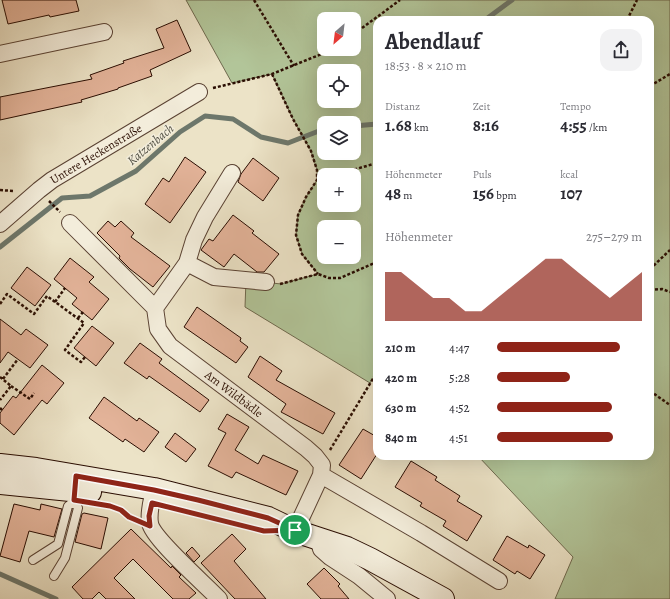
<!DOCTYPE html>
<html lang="de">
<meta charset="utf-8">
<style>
:root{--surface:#fff;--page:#f2f2f3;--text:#2b2b33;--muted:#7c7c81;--accent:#8f2418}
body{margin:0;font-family:Alegreya,serif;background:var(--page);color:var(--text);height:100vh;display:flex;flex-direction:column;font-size:15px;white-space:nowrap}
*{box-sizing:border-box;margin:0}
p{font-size:13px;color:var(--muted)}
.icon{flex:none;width:22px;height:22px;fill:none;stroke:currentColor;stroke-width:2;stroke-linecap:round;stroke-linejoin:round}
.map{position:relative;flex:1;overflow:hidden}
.panel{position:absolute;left:373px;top:16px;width:281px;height:444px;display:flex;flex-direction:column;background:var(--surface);border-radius:12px;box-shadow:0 4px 16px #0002}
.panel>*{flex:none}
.needle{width:26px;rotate:208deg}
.tools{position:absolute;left:317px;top:12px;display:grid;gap:8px}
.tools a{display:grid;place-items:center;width:44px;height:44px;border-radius:8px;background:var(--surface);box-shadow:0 4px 16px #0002;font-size:20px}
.pin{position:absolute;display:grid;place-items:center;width:34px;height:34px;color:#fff;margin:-17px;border:2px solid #fff;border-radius:50%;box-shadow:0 1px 4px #0007}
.round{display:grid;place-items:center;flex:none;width:42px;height:42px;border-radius:12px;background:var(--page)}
.head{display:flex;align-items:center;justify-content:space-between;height:68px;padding:0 12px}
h1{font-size:22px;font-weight:600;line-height:30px}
.metrics{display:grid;grid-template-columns:repeat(3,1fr);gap:6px;height:68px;padding:4px 12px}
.metrics div{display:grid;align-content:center}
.metrics b{font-size:17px;font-weight:600}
.metrics small{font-size:11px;font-weight:400}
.metrics p{font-size:11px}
.chart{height:112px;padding:8px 12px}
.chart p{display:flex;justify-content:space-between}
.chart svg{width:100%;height:72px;margin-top:4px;fill:var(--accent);opacity:.7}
ul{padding:0 12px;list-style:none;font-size:13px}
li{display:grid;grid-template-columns:64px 48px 1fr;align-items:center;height:30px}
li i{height:10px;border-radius:5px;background:var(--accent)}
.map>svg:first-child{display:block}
</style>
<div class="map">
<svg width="670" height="599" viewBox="0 0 670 599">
<rect width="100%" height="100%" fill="#ece3c7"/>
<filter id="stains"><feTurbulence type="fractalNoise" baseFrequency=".005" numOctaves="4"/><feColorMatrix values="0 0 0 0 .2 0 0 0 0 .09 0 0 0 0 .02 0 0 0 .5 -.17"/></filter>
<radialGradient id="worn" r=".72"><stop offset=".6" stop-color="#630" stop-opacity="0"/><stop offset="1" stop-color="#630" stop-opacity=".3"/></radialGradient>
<!-- green -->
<path fill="#b2c599" stroke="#6e694e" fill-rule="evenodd" d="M 186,0 L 670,0 L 670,599 L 555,599 L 573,557 L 478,456 L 650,456 L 650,20 L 377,20 L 377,372 L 370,383 L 245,307 L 246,280 L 281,284 L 318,274 L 302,254 L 296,235 L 298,215 L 306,197 L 317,180 L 317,170 L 311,151 L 293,119 L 272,74 L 232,83 ZM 324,19 L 354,19 L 354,49 L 324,49 ZM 324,71 L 354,71 L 354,101 L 324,101 ZM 324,123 L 354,123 L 354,153 L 324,153 ZM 324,175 L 354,175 L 354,205 L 324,205 ZM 324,227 L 354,227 L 354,257 L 324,257 Z"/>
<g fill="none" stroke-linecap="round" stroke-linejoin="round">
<!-- stream -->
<path stroke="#6d776b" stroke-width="5" d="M 485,20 L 512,0
M 354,126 L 377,124
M 0,247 L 62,198 L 90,196 L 136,171 L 180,132 L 205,116 L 233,119 L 261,137 L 288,143 L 324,129
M 0,574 L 56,599"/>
</g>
<!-- building -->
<path fill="#e3b399" stroke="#2a0d02" d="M 2,0 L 76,0 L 79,11 L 50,17 L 49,15 L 8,24 Z
M 177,20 L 191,51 L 150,70 L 152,76 L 118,88 L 118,89 L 81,100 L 82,102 L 0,120 L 0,97 L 92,79 L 90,75 L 124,63 L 123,61 L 164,48 L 156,29 Z
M 185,157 L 206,172 L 170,223 L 145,204 L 163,178 L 169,182 Z
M 253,158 L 279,178 L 263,201 L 238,182 L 241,174 Z
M 233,215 L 254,231 L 252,233 L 279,254 L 264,272 L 257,272 L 234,254 L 224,267 L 201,250 L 209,239 L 213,241 Z
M 108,221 L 115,227 L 121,221 L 134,233 L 131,237 L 170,266 L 153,287 L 130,269 L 119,258 L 120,256 L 97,233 Z
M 70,258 L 94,277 L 89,282 L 109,299 L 92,320 L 72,304 L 77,298 L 54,279 Z
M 27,267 L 51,285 L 35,306 L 11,288 Z
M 197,307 L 241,338 L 240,341 L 248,347 L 236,363 L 184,327 Z
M 0,319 L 21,335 L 26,329 L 48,345 L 30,368 L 8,352 L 0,363 Z
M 92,326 L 114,343 L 96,366 L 74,348 Z
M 140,343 L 162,359 L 159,363 L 209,400 L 200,412 L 149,376 L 147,379 L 124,363 Z
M 260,356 L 282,371 L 276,380 L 335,413 L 323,434 L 281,412 L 286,404 L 248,377 Z
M 42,365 L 64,383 L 47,404 L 42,400 L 14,435 L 0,423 L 0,413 L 13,396 L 16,398 Z
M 104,397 L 137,421 L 139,418 L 159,432 L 144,452 L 125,439 L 123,442 L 89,418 Z
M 227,414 L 249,427 L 235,450 L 258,464 L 263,455 L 298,471 L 286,495 L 236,472 L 232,478 L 208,466 L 226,433 L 218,429 Z
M 363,429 L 377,437 L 377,454 L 361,479 L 339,465 Z
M 175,433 L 196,449 L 186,462 L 165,447 Z
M 411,461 L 437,477 L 435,480 L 460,496 L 457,501 L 482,516 L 467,541 L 443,526 L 446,521 L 420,506 L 422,503 L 395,487 Z
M 14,504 L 40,510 L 41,504 L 62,509 L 54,537 L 29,531 L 20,562 L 0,556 Z
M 84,513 L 108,518 L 101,549 L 75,542 L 82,514 Z
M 131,529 L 171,568 L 172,566 L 181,575 L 179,577 L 196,593 L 189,599 L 173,599 L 133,559 L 114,578 L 135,599 L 106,599 L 99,592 L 92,599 L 83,599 L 72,587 Z
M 232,534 L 246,549 L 234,561 L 266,599 L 235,599 L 201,563 Z
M 507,536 L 528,548 L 529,545 L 545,555 L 530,579 L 517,571 L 515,574 L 493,560 Z
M 192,547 L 200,556 L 194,562 L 186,553 Z
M 324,568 L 340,584 L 338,586 L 349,599 L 321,599 L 307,584 Z"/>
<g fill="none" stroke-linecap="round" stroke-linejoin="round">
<defs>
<path id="lane" d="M 33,560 L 58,544 L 68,506 L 74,501
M 54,576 L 65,558 L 78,508 L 74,501 L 75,491"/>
<path id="street" d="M 0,54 L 104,32
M 232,173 L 205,217 L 194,240 L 187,263 L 155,308 L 158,329 L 170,346 L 306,448 L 315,456 L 322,465 L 321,475 L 295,531
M 70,223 L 155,308
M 0,224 L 39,190 L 52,180 L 199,92
M 187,263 L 214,277 L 266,282
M 321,475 L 421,533 L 499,581
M 154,489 C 152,500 148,512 150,523 C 152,538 206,585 219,599
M 318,538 L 321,549 L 330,557 L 359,576 L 387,599"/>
<path id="secondary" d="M 0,465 L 36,469 L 154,489 L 268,518 L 295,531 L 347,548 L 370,559 L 443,599
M 0,483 L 90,492"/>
</defs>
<!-- lane casing -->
<use href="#lane" stroke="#5a4233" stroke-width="10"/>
<!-- street casing -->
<use href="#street" stroke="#5a4233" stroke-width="18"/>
<!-- secondary casing -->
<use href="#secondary" stroke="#2a0d02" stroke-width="24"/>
<!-- path -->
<path stroke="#2a0d02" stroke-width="2.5" stroke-dasharray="3 2" stroke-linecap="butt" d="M 254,0 L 294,66
M 627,20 L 637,0
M 354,34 L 400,0
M 272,74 L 293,119 L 311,151 L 317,170 L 317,180 L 306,197 L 298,215 L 296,235 L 302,254 L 318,274
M 650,86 L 670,74
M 213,88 L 272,74 L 334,49
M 335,175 L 377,163
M 317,180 L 324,178
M 0,190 L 13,191
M 49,201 L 60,212
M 650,269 L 670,250
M 280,284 L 318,274 L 329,278 L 340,278 L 377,262
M 650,290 L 662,289 L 670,292
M 55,302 L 65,288
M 0,304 L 7,294 L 34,314 L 47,296 L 84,323 L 65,350 L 81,362 L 85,357
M 78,318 L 83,312
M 0,377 L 11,386 L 0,400
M 3,379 L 18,359
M 11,386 L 30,399 L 34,393
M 650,391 L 670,405
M 0,408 L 2,410
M 330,450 L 377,372
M 102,505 C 108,506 116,507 121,510 C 126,514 129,517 135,520"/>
<!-- lane -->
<use href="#lane" stroke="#f3eddb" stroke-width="8"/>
<!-- street -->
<use href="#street" stroke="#f3eddb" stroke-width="16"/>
<!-- secondary -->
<use href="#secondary" stroke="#f3eddb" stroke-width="22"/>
</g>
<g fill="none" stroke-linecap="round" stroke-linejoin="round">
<defs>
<path id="route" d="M 76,476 L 154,490 L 198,500 L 268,518 L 295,530 L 264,531 L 152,503 L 149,516 L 150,526 L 129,517 L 121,510 L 110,506 L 74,500 Z"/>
</defs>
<!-- route casing -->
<use href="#route" stroke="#fff" stroke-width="8"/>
<!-- route -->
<use href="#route" stroke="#8f2418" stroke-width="5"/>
</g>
<g text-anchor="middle" stroke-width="3" stroke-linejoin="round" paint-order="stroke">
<!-- street labels -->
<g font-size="12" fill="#2a0d02" stroke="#f3eddb">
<text transform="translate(96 154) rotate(-31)" y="4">Untere Heckenstraße</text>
<text transform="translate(234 394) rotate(37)" y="4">Am Wildbädle</text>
</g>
<!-- water labels -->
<g font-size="13" font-style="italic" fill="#565448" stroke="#f3eddb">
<text transform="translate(150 144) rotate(-40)" y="5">Katzenbach</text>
</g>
</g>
<rect width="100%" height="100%" filter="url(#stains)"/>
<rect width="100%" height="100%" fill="url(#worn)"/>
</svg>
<div class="tools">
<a><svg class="needle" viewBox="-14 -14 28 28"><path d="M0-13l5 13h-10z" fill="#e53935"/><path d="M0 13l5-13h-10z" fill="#7c7c81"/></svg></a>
<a><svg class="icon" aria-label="locate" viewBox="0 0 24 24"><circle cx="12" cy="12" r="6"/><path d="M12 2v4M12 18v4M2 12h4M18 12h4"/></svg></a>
<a><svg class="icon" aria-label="layers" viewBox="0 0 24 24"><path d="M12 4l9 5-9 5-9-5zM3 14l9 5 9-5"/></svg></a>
<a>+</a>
<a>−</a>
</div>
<div class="pin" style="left:295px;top:530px;background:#1e9e55"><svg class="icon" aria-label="arrive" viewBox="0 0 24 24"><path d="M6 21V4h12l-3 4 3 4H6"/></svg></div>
<section class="panel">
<div class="head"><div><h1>Abendlauf</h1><p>18:53 · 8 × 210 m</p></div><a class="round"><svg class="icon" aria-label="share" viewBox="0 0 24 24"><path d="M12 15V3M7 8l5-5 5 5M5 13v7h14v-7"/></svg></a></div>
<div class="metrics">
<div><p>Distanz</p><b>1.68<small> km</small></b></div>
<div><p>Zeit</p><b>8:16</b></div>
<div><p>Tempo</p><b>4:55<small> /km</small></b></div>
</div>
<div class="metrics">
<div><p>Höhenmeter</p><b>48<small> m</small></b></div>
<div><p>Puls</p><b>156<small> bpm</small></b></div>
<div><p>kcal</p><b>107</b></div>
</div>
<div class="chart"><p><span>Höhenmeter</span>275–279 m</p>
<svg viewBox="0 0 160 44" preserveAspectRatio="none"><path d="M0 44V14L10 14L20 22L30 30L40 30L50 38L60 38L70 30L80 22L90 14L100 6L110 6L120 14L130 22L140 30L150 22L160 14V44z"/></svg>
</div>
<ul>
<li><b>210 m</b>4:47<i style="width:85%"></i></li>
<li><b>420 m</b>5:28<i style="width:50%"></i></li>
<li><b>630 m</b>4:52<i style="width:79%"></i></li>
<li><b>840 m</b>4:51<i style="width:80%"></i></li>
</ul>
</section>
</div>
